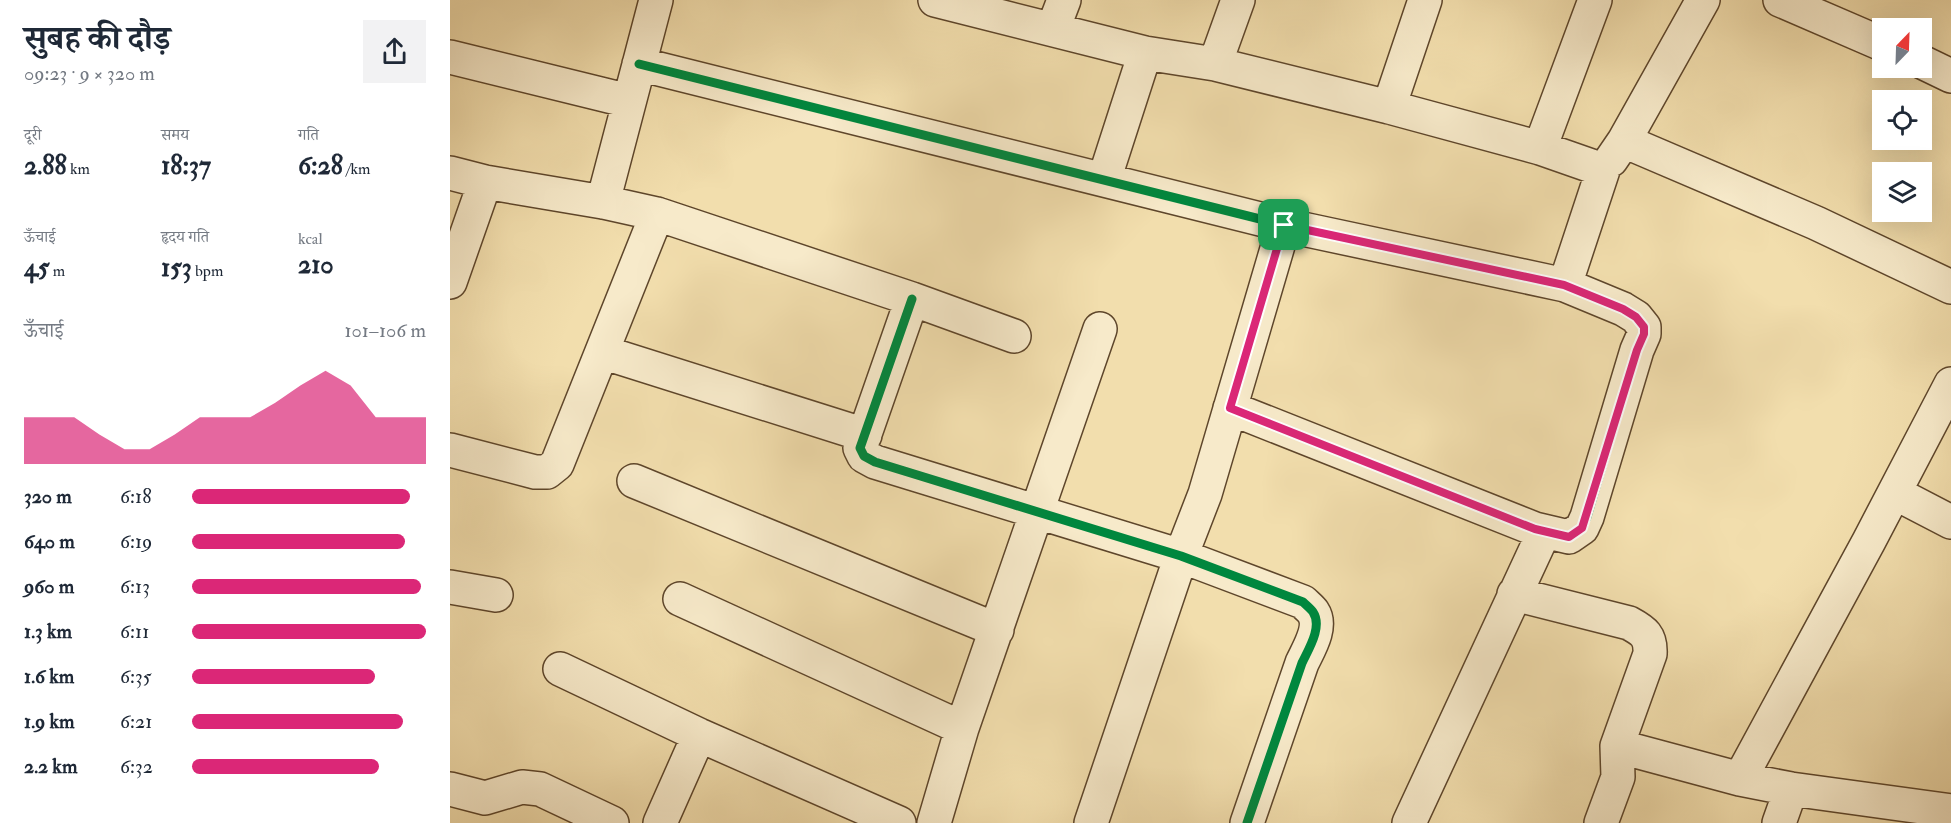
<!DOCTYPE html>
<html lang="hi">
<meta charset="utf-8">
<style>
:root{--surface:#fff;--page:#f2f2f3;--text:#1f2937;--muted:#747a83;--accent:#db2777}
body{margin:0;font-family:"IM FELL Double Pica","Noto Serif Devanagari",serif;background:var(--page);color:var(--text);height:100vh;display:flex;flex-direction:column;font-size:22px;white-space:nowrap}
*{box-sizing:border-box;margin:0}
p{font-size:20px;color:var(--muted)}
.icon{flex:none;width:33px;height:33px;fill:none;stroke:currentColor;stroke-width:2;stroke-linecap:round;stroke-linejoin:round}
.map{position:relative;flex:1;overflow:hidden}
.panel{display:flex;flex-direction:column;background:var(--surface);width:450px}
.panel>*{flex:none}
.needle{width:39px;rotate:23deg}
.controls{position:absolute;left:1422px;top:18px;display:grid;gap:12px}
.controls a{display:grid;place-items:center;width:60px;height:60px;border-radius:0px;background:var(--surface);box-shadow:0 6px 24px #0002;font-size:30px}
.pin{position:absolute;display:grid;place-items:center;width:51px;height:51px;color:#fff;margin:-26px;border-radius:12px;box-shadow:0 3px 9px #0006}
.round{display:grid;place-items:center;flex:none;width:63px;height:63px;border-radius:0px;background:var(--page)}
.headline{display:flex;align-items:center;justify-content:space-between;height:102px;padding:0 24px}
h1{font-size:33px;font-weight:700;line-height:45px}
.stats{display:grid;grid-template-columns:repeat(3,1fr);gap:9px;height:102px;padding:6px 24px}
.stats div{display:grid;align-content:center}
.stats b{font-size:26px;font-weight:700}
.stats small{font-size:16px;font-weight:400}
.stats p{font-size:16px}
.chart{height:168px;padding:12px 24px}
.chart p{display:flex;justify-content:space-between}
.chart svg{width:100%;height:108px;margin-top:6px;fill:var(--accent);opacity:.7}
ul{padding:0 24px;list-style:none;font-size:20px}
li{display:grid;grid-template-columns:96px 72px 1fr;align-items:center;height:45px}
li i{height:15px;border-radius:8px;background:var(--accent)}
main{display:flex;flex:1;min-height:0}
.map>svg:first-child{display:block}
</style>
<main>
<section class="panel">
<div class="headline"><div><h1>सुबह की दौड़</h1><p>09:23 · 9 × 320 m</p></div><a class="round"><svg class="icon" aria-label="share" viewBox="0 0 24 24"><path d="M12 15V3M7 8l5-5 5 5M5 13v7h14v-7"/></svg></a></div>
<div class="stats">
<div><p>दूरी</p><b>2.88<small> km</small></b></div>
<div><p>समय</p><b>18:37</b></div>
<div><p>गति</p><b>6:28<small> /km</small></b></div>
</div>
<div class="stats">
<div><p>ऊँचाई</p><b>45<small> m</small></b></div>
<div><p>हृदय गति</p><b>153<small> bpm</small></b></div>
<div><p>kcal</p><b>210</b></div>
</div>
<div class="chart"><p><span>ऊँचाई</span>101–106 m</p>
<svg viewBox="0 0 160 44" preserveAspectRatio="none"><path d="M0 44V25L10 25L20 25L30 32L40 38L50 38L60 32L70 25L80 25L90 25L100 19L110 12L120 6L130 12L140 25L150 25L160 25V44z"/></svg>
</div>
<ul>
<li><b>320 m</b>6:18<i style="width:93%"></i></li>
<li><b>640 m</b>6:19<i style="width:91%"></i></li>
<li><b>960 m</b>6:13<i style="width:98%"></i></li>
<li><b>1.3 km</b>6:11<i style="width:100%"></i></li>
<li><b>1.6 km</b>6:35<i style="width:78%"></i></li>
<li><b>1.9 km</b>6:21<i style="width:90%"></i></li>
<li><b>2.2 km</b>6:32<i style="width:80%"></i></li>
</ul>
</section>
<div class="map">
<svg width="1501" height="823" viewBox="0 0 1501 823">
<rect width="100%" height="100%" fill="#f2dead"/>
<filter id="stains"><feTurbulence type="fractalNoise" baseFrequency=".00333" numOctaves="4"/><feColorMatrix values="0 0 0 0 .2 0 0 0 0 .09 0 0 0 0 .02 0 0 0 .5 -.17"/></filter>
<radialGradient id="worn" r=".72"><stop offset=".6" stop-color="#630" stop-opacity="0"/><stop offset="1" stop-color="#630" stop-opacity=".3"/></radialGradient>
<g fill="none" stroke-linecap="round" stroke-linejoin="round">
<defs>
<path id="minor" d="M 485,0 L 695,53 L 765,64 L 939,107 L 1090,148 L 1153,170 L 1115,285
M 1330,0 L 1432,44
M 603,29 L 614,0
M 0,57 L 179,101
M 1472,62 L 1501,76
M 189,64 L 834,225 L 1115,285 L 1173,309 L 1186,317 L 1194,327 L 1194,334 L 1187,350 L 1137,517 L 1132,528 L 1119,537 L 1085,529 L 780,408
M 765,64 L 788,0
M 939,107 L 975,0
M 1174,141 L 1366,223 L 1501,287
M 1090,148 L 1145,0
M 1161,160 L 1174,141 L 1253,0
M 0,173 L 35,182 L 153,202 L 207,214 L 462,299 L 564,336
M 654,180 L 695,53
M 153,202 L 206,0
M 0,282 L 35,182
M 462,299 L 410,448 L 414,456 L 425,462 L 731,556 L 853,602 C 856,605 861,609 863,612 C 873,627 858,650 852,663 L 797,823
M 152,352 L 415,435
M 0,450 L 85,472 L 97,472 L 107,464 L 207,214
M 184,481 L 547,630
M 1445,493 L 1501,522
M 0,587 L 46,595
M 1064,594 L 1179,623 C 1194,631 1201,636 1200,654 L 1167,746 L 1168,777 L 1151,823
M 230,599 L 512,728
M 110,669 L 249,735 L 449,823
M 1167,746 L 1290,779 L 1341,789 L 1501,811
M 1290,779 L 1419,541 L 1501,384
M 0,789 L 35,798 L 72,787 L 90,789 L 162,823
M 210,823 L 249,735
M 484,823 L 512,728 L 650,329
M 641,823 L 731,556 L 755,494 L 834,225
M 959,823 L 1094,532
M 1329,823 L 1341,789"/>
</defs>
<!-- minor casing -->
<use href="#minor" stroke="#5e462b" stroke-width="36"/>
<!-- minor -->
<use href="#minor" stroke="#f7eaca" stroke-width="33"/>
<defs>
<path id="cycleway" d="M 189,64 L 834,225 L 1115,285 L 1173,309 L 1186,317 L 1194,327 L 1194,334 L 1187,350 L 1137,517 L 1132,528 L 1119,537 L 1085,529 L 780,408
M 462,299 L 410,448 L 414,456 L 425,462 L 731,556 L 853,602 C 856,605 861,609 863,612 C 873,627 858,650 852,663 L 797,823"/>
</defs>
<!-- cycleway casing -->
<use href="#cycleway" stroke="#f7eaca" stroke-width="13"/>
<!-- cycleway -->
<use href="#cycleway" stroke="#00873e" stroke-width="9"/>
</g>
<g fill="none" stroke-linecap="round" stroke-linejoin="round">
<defs>
<path id="route" d="M 834,225 L 1114,285 L 1173,309 L 1186,317 L 1194,327 L 1194,334 L 1187,350 L 1132,528 L 1119,537 L 1085,529 L 780,408 Z"/>
</defs>
<!-- route casing -->
<use href="#route" stroke="#fff" stroke-width="12"/>
<!-- route -->
<use href="#route" stroke="#db2777" stroke-width="8"/>
</g>
<rect width="100%" height="100%" filter="url(#stains)"/>
<rect width="100%" height="100%" fill="url(#worn)"/>
</svg>
<div class="controls">
<a><svg class="needle" viewBox="-14 -14 28 28"><path d="M0-13l5 13h-10z" fill="#e53935"/><path d="M0 13l5-13h-10z" fill="#747a83"/></svg></a>
<a><svg class="icon" aria-label="locate" viewBox="0 0 24 24"><circle cx="12" cy="12" r="6"/><path d="M12 2v4M12 18v4M2 12h4M18 12h4"/></svg></a>
<a><svg class="icon" aria-label="layers" viewBox="0 0 24 24"><path d="M12 4l9 5-9 5-9-5zM3 14l9 5 9-5"/></svg></a>
</div>
<div class="pin" style="left:834px;top:225px;background:#1e9e55"><svg class="icon" aria-label="arrive" viewBox="0 0 24 24"><path d="M6 21V4h12l-3 4 3 4H6"/></svg></div>
</div>
</main>
